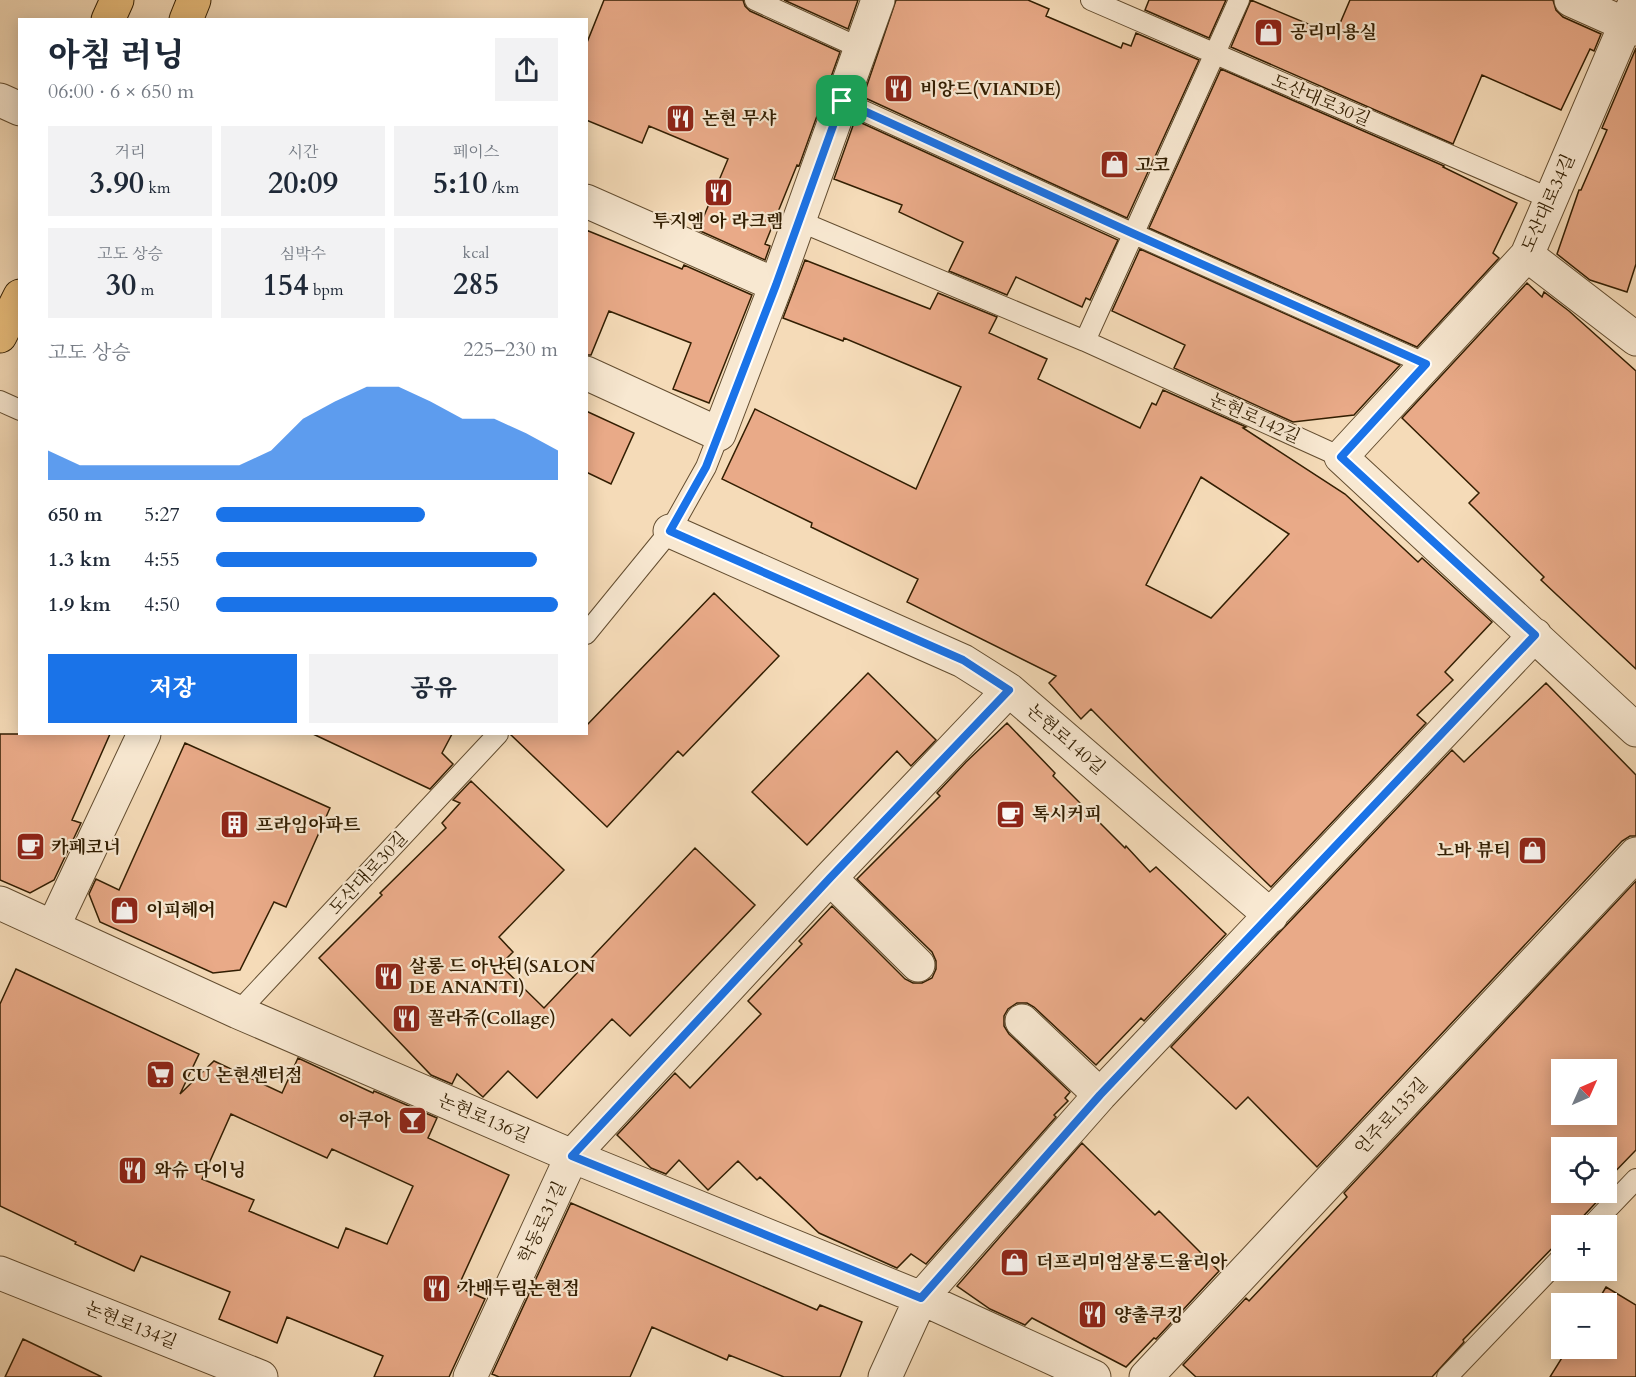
<!DOCTYPE html>
<html lang="ko">
<meta charset="utf-8">
<style>
:root{--surface:#fff;--page:#f2f2f3;--text:#1f2937;--muted:#747a83;--accent:#1a73e8}
body{margin:0;font-family:Cardo,"Noto Serif KR",serif;background:var(--page);color:var(--text);height:100vh;display:flex;flex-direction:column;font-size:22px;white-space:nowrap}
*{box-sizing:border-box;margin:0}
p{font-size:20px;color:var(--muted)}
.icon{flex:none;width:33px;height:33px;fill:none;stroke:currentColor;stroke-width:2;stroke-linecap:round;stroke-linejoin:round}
.map{position:relative;flex:1;overflow:hidden}
.side{position:absolute;left:18px;top:18px;width:570px;height:717px;display:flex;flex-direction:column;background:var(--surface);border-radius:0px;box-shadow:0 3px 15px #0003}
.side>*{flex:none}
.needle{width:39px;rotate:45deg}
.buttons{position:absolute;left:1551px;top:1059px;display:grid;gap:12px}
.buttons a{display:grid;place-items:center;width:66px;height:66px;border-radius:0px;background:var(--surface);box-shadow:0 3px 15px #0003;font-size:30px}
.pin{position:absolute;display:grid;place-items:center;width:51px;height:51px;color:#fff;margin:-26px;border-radius:12px;box-shadow:0 3px 9px #0006}
.round{display:grid;place-items:center;flex:none;width:63px;height:63px;border-radius:0px;background:var(--page)}
.head{display:flex;align-items:center;justify-content:space-between;height:102px;padding:0 30px}
h1{font-size:33px;font-weight:800;line-height:45px}
.stats{display:grid;grid-template-columns:repeat(3,1fr);gap:9px;height:102px;padding:6px 30px}
.stats div{display:grid;align-content:center;border-radius:0px;background:var(--page);text-align:center}
.stats b{font-size:30px;font-weight:800}
.stats small{font-size:16px;font-weight:400}
.stats p{font-size:16px}
.chart{height:168px;padding:12px 30px}
.chart p{display:flex;justify-content:space-between}
.chart svg{width:100%;height:108px;margin-top:6px;fill:var(--accent);opacity:.7}
.primary-button{display:flex;gap:12px;margin-top:auto;padding:12px 30px}
.primary-button a{flex:1;height:69px;border-radius:0px;background:var(--accent);color:#fff;font-size:24px;font-weight:800;line-height:69px;text-align:center}
.primary-button a+a{background:var(--page);color:var(--text)}
ul{padding:0 30px;list-style:none;font-size:20px}
li{display:grid;grid-template-columns:96px 72px 1fr;align-items:center;height:45px}
li i{height:15px;border-radius:8px;background:var(--accent)}
.map>svg:first-child{display:block}
</style>
<div class="map">
<svg width="1636" height="1377" viewBox="0 0 1636 1377">
<rect width="100%" height="100%" fill="#f5dbb8"/>
<filter id="stains"><feTurbulence type="fractalNoise" baseFrequency=".00333" numOctaves="4"/><feColorMatrix values="0 0 0 0 .2 0 0 0 0 .09 0 0 0 0 .02 0 0 0 .5 -.17"/></filter>
<radialGradient id="worn" r=".72"><stop offset=".6" stop-color="#630" stop-opacity="0"/><stop offset="1" stop-color="#630" stop-opacity=".3"/></radialGradient>
<!-- building -->
<path fill="#e9aa88" stroke="#321e02" stroke-width="1.5" fill-rule="evenodd" d="M 604,0 L 743,0 L 745,6 L 750,11 L 840,52 L 799,166 L 797,165 L 765,244 L 770,246 L 765,260 L 698,230 L 728,159 L 649,126 L 642,143 L 586,120 L 586,45 Z
M 784,0 L 858,0 L 848,29 Z
M 896,0 L 1028,0 L 1049,9 L 1046,16 L 1121,48 L 1123,43 L 1131,46 L 1136,33 L 1199,60 L 1127,218 L 863,97 Z
M 1149,0 L 1226,0 L 1209,38 L 1145,10 Z
M 1251,0 L 1332,34 L 1335,27 L 1338,28 L 1350,0 L 1553,0 L 1556,10 L 1563,17 L 1601,34 L 1594,51 L 1590,49 L 1561,110 L 1482,75 L 1453,144 L 1231,47 Z
M 1636,48 L 1636,264 L 1627,292 L 1590,280 L 1557,254 L 1579,190 L 1581,190 L 1607,130 L 1602,128 Z
M 1221,69 L 1444,166 L 1443,167 L 1517,203 L 1493,253 L 1499,258 L 1417,347 L 1149,228 Z
M 855,120 L 1118,240 L 1090,300 L 1086,298 L 1082,307 L 1016,277 L 1007,295 L 949,271 L 963,242 L 899,212 L 902,205 L 834,179 Z
M 586,230 L 682,269 L 684,265 L 752,295 L 709,403 L 673,389 L 691,343 L 609,311 L 591,355 L 586,355 Z
M 1140,249 L 1400,365 L 1354,415 L 1293,422 L 1174,368 L 1185,345 L 1112,311 Z
M 805,260 L 930,309 L 938,293 L 997,317 L 989,333 L 1047,359 L 1038,379 L 1140,428 L 1152,403 L 1156,405 L 1163,390 L 1246,427 L 1243,428 L 1345,494 L 1418,562 L 1422,558 L 1492,622 L 1445,672 L 1453,680 L 1417,715 L 1426,723 L 1271,887 L 1162,781 L 1091,709 L 1081,719 L 1049,683 L 1056,676 L 907,602 L 918,579 L 811,527 L 812,523 L 722,479 L 755,409 L 916,489 L 961,387 L 844,338 L 843,341 L 783,318 ZM 1201,477 L 1289,534 L 1211,618 L 1146,585 Z
M 1527,283 L 1542,297 L 1544,292 L 1569,311 L 1636,371 L 1636,669 L 1541,580 L 1544,577 L 1469,503 L 1479,493 L 1402,418 Z
M 586,411 L 634,433 L 611,484 L 586,472 Z
M 714,593 L 779,656 L 683,756 L 678,751 L 607,827 L 510,734 L 586,734 L 586,726 Z
M 868,673 L 936,740 L 911,766 L 897,751 L 807,845 L 752,792 Z
M 1546,683 L 1636,775 L 1636,836 L 1630,836 L 1622,841 L 1317,1167 L 1248,1097 L 1236,1109 L 1171,1047 L 1452,750 L 1464,762 Z
M 1007,723 L 1055,773 L 1053,776 L 1125,848 L 1126,846 L 1150,872 L 1156,867 L 1226,934 L 1144,1021 L 1141,1018 L 1096,1065 L 1034,1007 L 1027,1003 L 1017,1003 L 1008,1009 L 1004,1016 L 1004,1026 L 1009,1034 L 1070,1092 L 1065,1098 L 1068,1101 L 1054,1115 L 1056,1117 L 926,1264 L 911,1254 L 897,1268 L 819,1233 L 760,1177 L 757,1180 L 738,1161 L 708,1190 L 679,1160 L 666,1174 L 651,1168 L 617,1135 L 675,1073 L 690,1088 L 761,1014 L 748,1001 L 802,944 L 799,941 L 832,906 L 905,979 L 913,983 L 922,983 L 932,978 L 936,969 L 936,961 L 932,952 L 857,879 L 940,796 L 937,793 L 966,762 Z
M 0,734 L 110,734 L 72,820 L 81,823 L 54,880 L 30,893 L 0,880 Z
M 313,734 L 452,734 L 442,753 L 453,764 L 430,789 Z
M 185,743 L 330,808 L 286,907 L 274,902 L 240,970 L 213,973 L 100,922 L 89,894 L 96,879 L 119,890 Z
M 471,781 L 564,870 L 499,937 L 513,952 L 500,965 L 544,1008 L 695,848 L 755,905 L 630,1036 L 612,1019 L 537,1098 L 508,1071 L 483,1097 L 457,1074 L 452,1084 L 431,1075 L 319,958 L 382,895 L 380,893 L 446,828 L 442,823 L 460,803 L 453,800 Z
M 1636,881 L 1636,1150 L 1606,1181 L 1606,1148 L 1562,1148 L 1562,1192 L 1606,1192 L 1574,1226 L 1562,1226 L 1562,1238 L 1463,1340 L 1464,1342 L 1432,1377 L 1196,1377 L 1183,1365 L 1246,1298 L 1249,1301 L 1347,1197 L 1344,1193 ZM 1562,1070 L 1606,1070 L 1606,1114 L 1562,1114 Z
M 16,969 L 199,1054 L 180,1094 L 214,1061 L 282,1093 L 298,1058 L 373,1093 L 374,1091 L 437,1118 L 428,1138 L 509,1175 L 458,1287 L 485,1299 L 449,1377 L 374,1377 L 383,1356 L 287,1317 L 277,1343 L 219,1319 L 230,1292 L 141,1256 L 134,1271 L 75,1244 L 76,1242 L 0,1206 L 0,1004 ZM 231,1114 L 327,1158 L 332,1149 L 413,1186 L 387,1244 L 346,1228 L 338,1248 L 249,1211 L 254,1200 L 202,1179 Z
M 1082,1143 L 1155,1215 L 1159,1211 L 1219,1271 L 1156,1339 L 1154,1338 L 1126,1367 L 1032,1318 L 1025,1325 L 990,1309 L 957,1286 Z
M 571,1203 L 817,1310 L 820,1305 L 862,1322 L 840,1377 L 784,1377 L 729,1355 L 727,1360 L 652,1327 L 630,1377 L 499,1377 L 492,1374 Z
M 1606,1287 L 1636,1305 L 1636,1377 L 1550,1377 L 1568,1348 L 1606,1348 L 1606,1304 L 1596,1304 Z
M 23,1339 L 102,1377 L 5,1377 Z"/>
<g fill="none" stroke-linecap="round" stroke-linejoin="round">
<defs>
<path id="service" d="M 755,0 L 860,48
M 1091,0 L 1551,199
M 842,101 L 1132,233 L 1426,364
M 799,221 L 1085,341 L 1341,457
M 1085,341 L 1239,0
M 0,401 L 20,410
M 586,634 L 670,531 L 706,467 L 719,434
M 238,1012 L 498,734
M 1591,1226 L 1636,1179
M 1447,1377 L 1562,1257"/>
<path id="minor" d="M 1571,0 L 1636,29
M 1636,0 L 1527,255 L 1341,457 L 1636,730
M 0,100 L 20,109
M 586,201 L 776,285
M 1527,255 L 1636,339
M 586,373 L 719,434 L 776,285 L 878,0
M 670,531 L 963,661 L 1009,690 L 1271,916
M 830,878 L 918,965
M 0,903 L 238,1012 L 572,1156 L 921,1298 L 1094,1377
M 53,927 L 144,734
M 1022,1021 L 1100,1095
M 0,1273 L 261,1377
M 470,1377 L 572,1156 L 830,878 L 1009,690
M 885,1377 L 921,1298 L 1100,1095 L 1535,635
M 1146,1377 L 1636,854"/>
<path id="primary" d="M 108,20 L 117,0
M 186,20 L 194,0
M 0,336 L 20,296"/>
</defs>
<!-- service casing -->
<use href="#service" stroke="#634d30" stroke-width="22"/>
<!-- minor casing -->
<use href="#minor" stroke="#634d30" stroke-width="35"/>
<!-- primary casing -->
<use href="#primary" stroke="#321e02" stroke-width="35"/>
<!-- service -->
<use href="#service" stroke="#f8e8d1" stroke-width="20"/>
<!-- minor -->
<use href="#minor" stroke="#f8e8d1" stroke-width="33"/>
<!-- primary -->
<use href="#primary" stroke="#eabe7c" stroke-width="33"/>
</g>
<g fill="none" stroke-linecap="round" stroke-linejoin="round">
<defs>
<path id="route" d="M 842,101 L 1132,233 L 1426,364 L 1341,457 L 1535,635 L 1100,1095 L 921,1298 L 572,1156 L 830,878 L 1009,690 L 963,660 L 670,531 L 706,467 L 776,285 Z"/>
</defs>
<!-- route casing -->
<use href="#route" stroke="#fff" stroke-width="12"/>
<!-- route -->
<use href="#route" stroke="#1a73e8" stroke-width="8"/>
</g>
<!-- icons -->
<defs>
<symbol id="shop-square" viewBox="-11 -11 22 22"><rect x="-9" y="-9" width="18" height="18" rx="4" fill="#8f2418" stroke="#f8e8d1"/><path d="M-5-2.5h2.3a2.7 3.5 0 0 1 5.4 0H5L5.5 6h-11ZM-1.5-2.5h3a1.5 2.3 0 0 0-3 0Z" fill="#fff"/></symbol>
<symbol id="restaurant-square" viewBox="-11 -11 22 22"><rect x="-9" y="-9" width="18" height="18" rx="4" fill="#8f2418" stroke="#f8e8d1"/><path d="M-5-6h1v4h1v-4h1v4h1v-4h1v5L-1.5 .5V6h-2V.5L-5-1ZM5-6V6H3V1.5H1.5Q1.5-4 5-6Z" fill="#fff"/></symbol>
<symbol id="cafe-square" viewBox="-11 -11 22 22"><rect x="-9" y="-9" width="18" height="18" rx="4" fill="#8f2418" stroke="#f8e8d1"/><path d="M-5.5-4.5H6V0H3Q3 3.5 0 3.5H-2.5Q-5.5 3.5-5.5 0ZM3-3.2v2h1.7v-2ZM-6 4.5H4V6H-6Z" fill="#fff"/></symbol>
<symbol id="building-square" viewBox="-11 -11 22 22"><rect x="-9" y="-9" width="18" height="18" rx="4" fill="#8f2418" stroke="#f8e8d1"/><path d="M-4-6H4V6H1V3H-1V6H-4ZM-2.5-4.3h1.7v1.8h-1.7ZM.8-4.3h1.7v1.8H.8ZM-2.5-1h1.7V.8h-1.7ZM.8-1h1.7V.8H.8Z" fill="#fff"/></symbol>
<symbol id="supermarket-square" viewBox="-11 -11 22 22"><rect x="-9" y="-9" width="18" height="18" rx="4" fill="#8f2418" stroke="#f8e8d1"/><path d="M-6-5.5h2.5l.6 2H6L4.5 2H-2.5L-4.4-4H-6ZM-1.5 3.2a1.3 1.3 0 1 0 .1 0ZM3 3.2a1.3 1.3 0 1 0 .1 0Z" fill="#fff"/></symbol>
<symbol id="bar-square" viewBox="-11 -11 22 22"><rect x="-9" y="-9" width="18" height="18" rx="4" fill="#8f2418" stroke="#f8e8d1"/><path d="M-6-5H6L.8 .8V4.5H3.5V6h-7V4.5H-.8V.8Z" fill="#fff"/></symbol>
</defs>
<g fill-rule="evenodd">
<use href="#shop-square" x="1252" y="16" width="33" height="33"/>
<use href="#restaurant-square" x="882" y="72" width="33" height="33"/>
<use href="#restaurant-square" x="664" y="102" width="33" height="33"/>
<use href="#shop-square" x="1098" y="148" width="33" height="33"/>
<use href="#restaurant-square" x="702" y="176" width="33" height="33"/>
<use href="#cafe-square" x="994" y="798" width="33" height="33"/>
<use href="#building-square" x="218" y="808" width="33" height="33"/>
<use href="#cafe-square" x="14" y="830" width="33" height="33"/>
<use href="#shop-square" x="1516" y="834" width="33" height="33"/>
<use href="#shop-square" x="108" y="894" width="33" height="33"/>
<use href="#restaurant-square" x="372" y="960" width="33" height="33"/>
<use href="#restaurant-square" x="390" y="1002" width="33" height="33"/>
<use href="#supermarket-square" x="144" y="1058" width="33" height="33"/>
<use href="#bar-square" x="396" y="1104" width="33" height="33"/>
<use href="#restaurant-square" x="116" y="1154" width="33" height="33"/>
<use href="#shop-square" x="998" y="1246" width="33" height="33"/>
<use href="#restaurant-square" x="420" y="1272" width="33" height="33"/>
<use href="#restaurant-square" x="1076" y="1298" width="33" height="33"/>
</g>
<g text-anchor="middle" stroke-width="4.5" stroke-linejoin="round" paint-order="stroke">
<!-- poi labels -->
<g font-size="18" font-weight="bold" fill="#321e02" stroke="#f8e8d1" text-anchor="start">
<text x="1290" y="38">공리미용실</text>
<text x="920" y="95">비앙드(VIANDE)</text>
<text x="702" y="124">논현 무샤</text>
<text x="1135" y="171">고코</text>
<text x="718" y="227" text-anchor="middle">투지엠 아 라크렘</text>
<text x="1032" y="820">톡시커피</text>
<text x="256" y="831">프라임아파트</text>
<text x="51" y="853">카페코너</text>
<text x="1511" y="856" text-anchor="end">노바 뷰티</text>
<text x="146" y="916">이피헤어</text>
<text x="409" y="972">살롱 드 아난티(SALON<tspan x="409" dy="21">DE ANANTI)</tspan></text>
<text x="428" y="1024">꼴라쥬(Collage)</text>
<text x="182" y="1081">CU 논현센터점</text>
<text x="391" y="1126" text-anchor="end">아쿠아</text>
<text x="154" y="1176">와슈 다이닝</text>
<text x="1036" y="1268">더프리미엄살롱드율리아</text>
<text x="458" y="1294">가배두림논현점</text>
<text x="1114" y="1321">양출쿠킹</text>
</g>
<!-- street labels -->
<g font-size="18" fill="#321e02" stroke="#f8e8d1">
<text transform="translate(1321 100) rotate(23)" y="6">도산대로30길</text>
<text transform="translate(1548 203) rotate(-66)" y="6">도산대로34길</text>
<text transform="translate(1255 418) rotate(24)" y="6">논현로142길</text>
<text transform="translate(1066 739) rotate(41)" y="6">논현로140길</text>
<text transform="translate(368 873) rotate(-47)" y="6">도산대로30길</text>
<text transform="translate(1391 1116) rotate(-47)" y="6">언주로135길</text>
<text transform="translate(484 1118) rotate(23)" y="6">논현로136길</text>
<text transform="translate(542 1222) rotate(-65)" y="6">학동로31길</text>
<text transform="translate(131 1325) rotate(22)" y="6">논현로134길</text>
</g>
</g>
<rect width="100%" height="100%" filter="url(#stains)"/>
<rect width="100%" height="100%" fill="url(#worn)"/>
</svg>
<div class="buttons">
<a><svg class="needle" viewBox="-14 -14 28 28"><path d="M0-13l5 13h-10z" fill="#e53935"/><path d="M0 13l5-13h-10z" fill="#747a83"/></svg></a>
<a><svg class="icon" aria-label="locate" viewBox="0 0 24 24"><circle cx="12" cy="12" r="6"/><path d="M12 2v4M12 18v4M2 12h4M18 12h4"/></svg></a>
<a>+</a>
<a>−</a>
</div>
<div class="pin" style="left:842px;top:101px;background:#1e9e55"><svg class="icon" aria-label="arrive" viewBox="0 0 24 24"><path d="M6 21V4h12l-3 4 3 4H6"/></svg></div>
<section class="side">
<div class="head"><div><h1>아침 러닝</h1><p>06:00 · 6 × 650 m</p></div><a class="round"><svg class="icon" aria-label="share" viewBox="0 0 24 24"><path d="M12 15V3M7 8l5-5 5 5M5 13v7h14v-7"/></svg></a></div>
<div class="stats">
<div><p>거리</p><b>3.90<small> km</small></b></div>
<div><p>시간</p><b>20:09</b></div>
<div><p>페이스</p><b>5:10<small> /km</small></b></div>
</div>
<div class="stats">
<div><p>고도 상승</p><b>30<small> m</small></b></div>
<div><p>심박수</p><b>154<small> bpm</small></b></div>
<div><p>kcal</p><b>285</b></div>
</div>
<div class="chart"><p><span>고도 상승</span>225–230 m</p>
<svg viewBox="0 0 160 44" preserveAspectRatio="none"><path d="M0 44V32L10 38L20 38L30 38L40 38L50 38L60 38L70 32L80 19L90 12L100 6L110 6L120 12L130 19L140 19L150 25L160 32V44z"/></svg>
</div>
<ul>
<li><b>650 m</b>5:27<i style="width:61%"></i></li>
<li><b>1.3 km</b>4:55<i style="width:94%"></i></li>
<li><b>1.9 km</b>4:50<i style="width:100%"></i></li>
</ul>
<div class="primary-button"><a>저장</a><a>공유</a></div>
</section>
</div>
